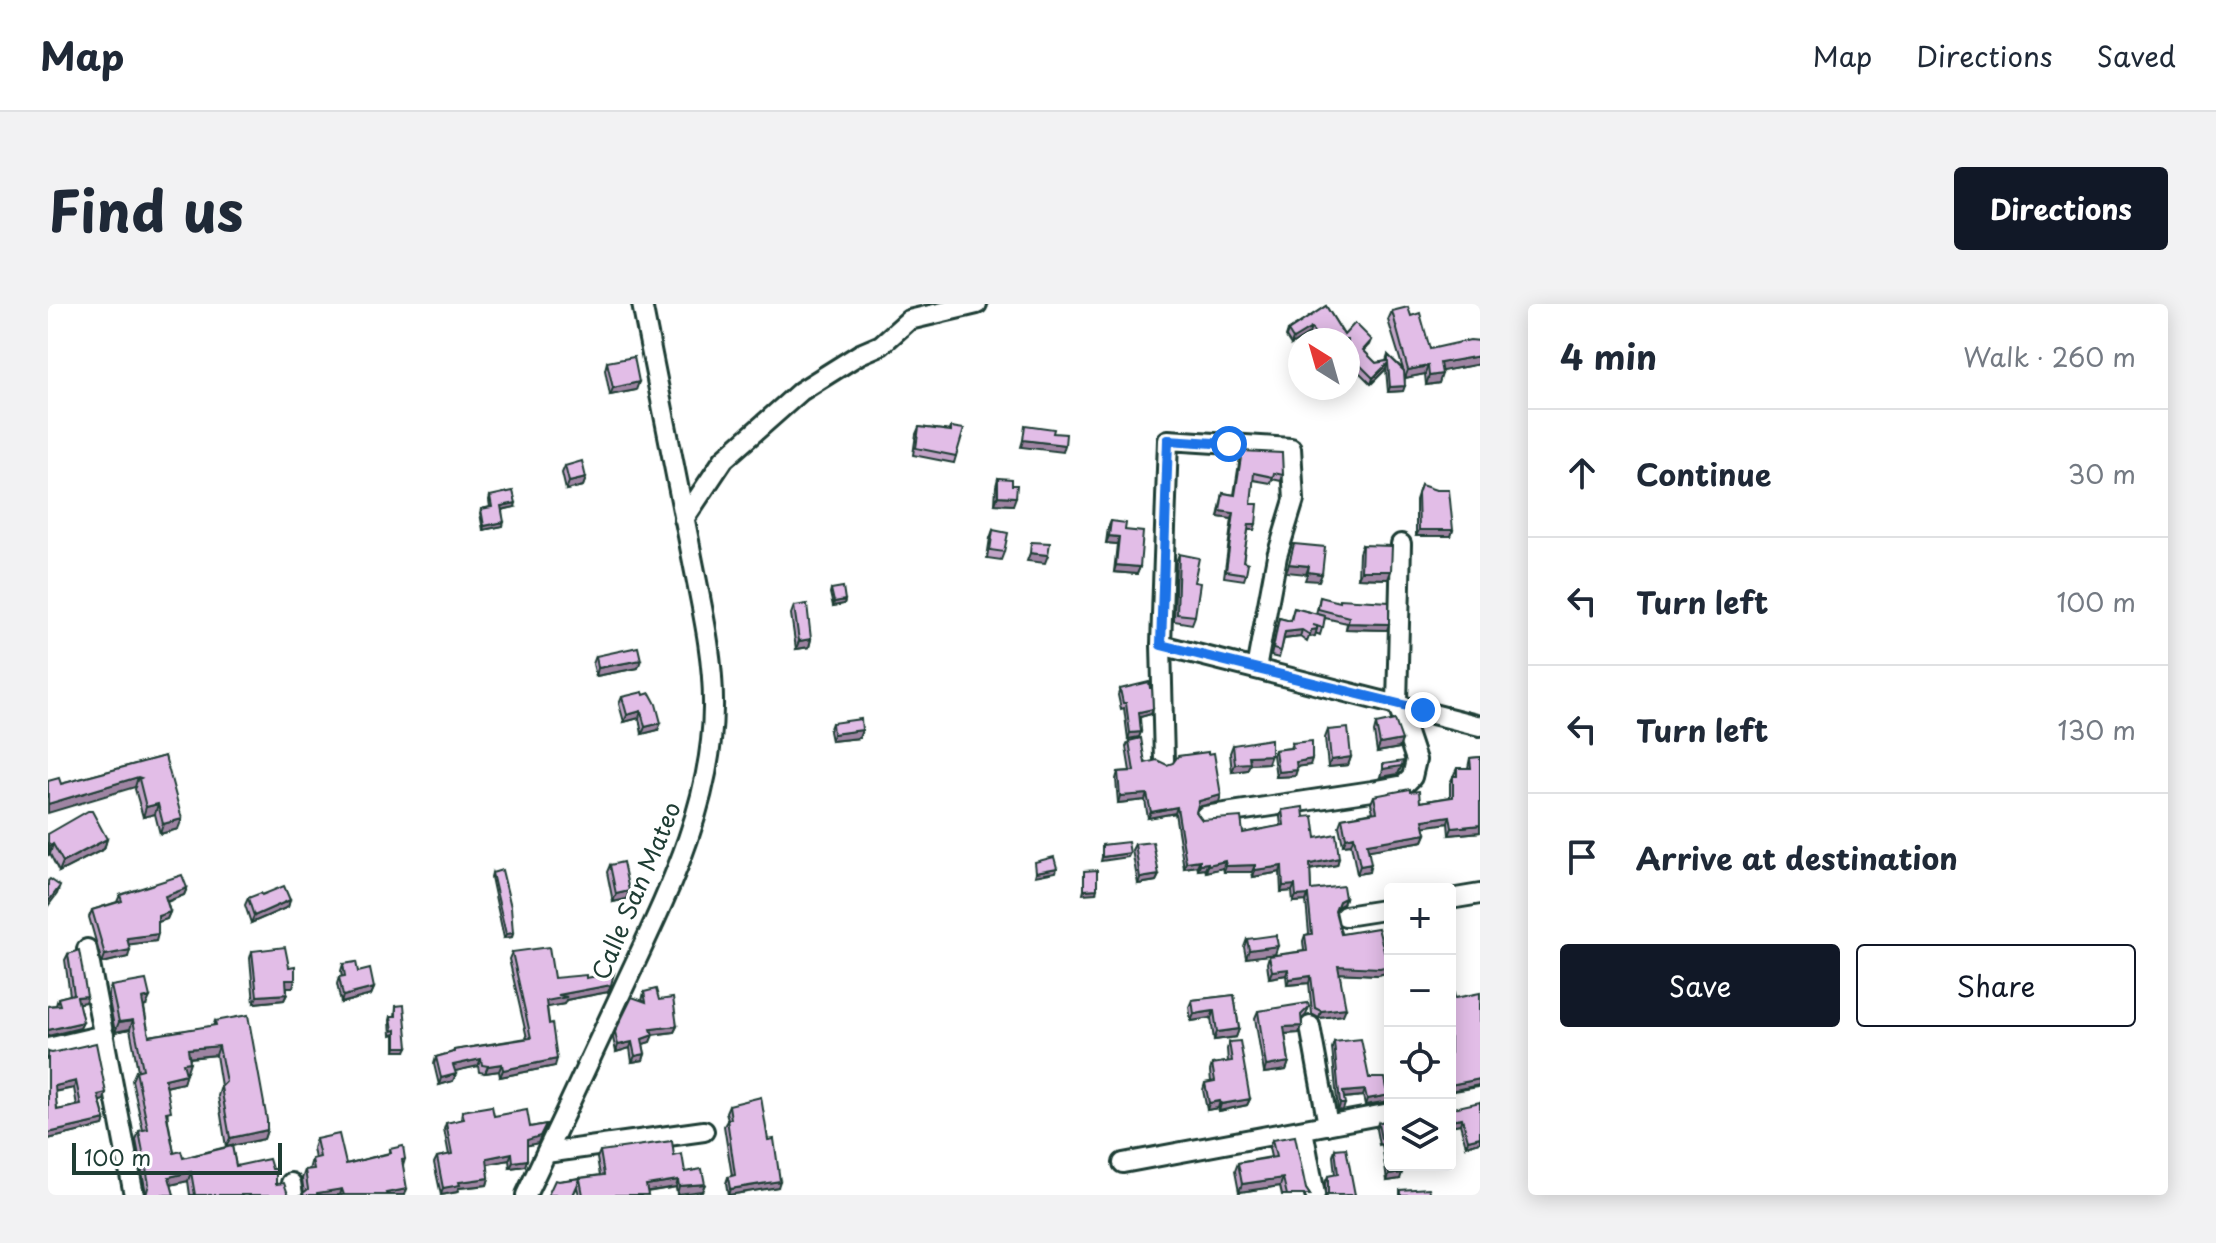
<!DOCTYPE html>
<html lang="en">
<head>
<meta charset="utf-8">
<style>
  body { margin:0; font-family:"Playpen Sans",sans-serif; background:#f2f2f3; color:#1f2937 }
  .controls { position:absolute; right:24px; bottom:24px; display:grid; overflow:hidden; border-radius:8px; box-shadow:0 4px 20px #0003 }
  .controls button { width:72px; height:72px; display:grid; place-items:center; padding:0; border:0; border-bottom:2px solid #e0e1e3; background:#fff; color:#1f2937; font:40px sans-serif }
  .compass { position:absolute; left:1240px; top:24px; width:72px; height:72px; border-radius:50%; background:#fff; box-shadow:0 4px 20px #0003; rotate:323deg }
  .scale { position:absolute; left:24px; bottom:20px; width:210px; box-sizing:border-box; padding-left:8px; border:4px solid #1f3d34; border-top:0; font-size:22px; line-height:28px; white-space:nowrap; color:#1f3d34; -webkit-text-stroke:6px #fff; paint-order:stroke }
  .stop { position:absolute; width:24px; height:24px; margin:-18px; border:6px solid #1a73e8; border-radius:50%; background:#fff }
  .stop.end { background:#1a73e8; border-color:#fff; box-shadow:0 2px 8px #0008 }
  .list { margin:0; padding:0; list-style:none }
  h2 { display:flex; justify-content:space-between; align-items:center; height:104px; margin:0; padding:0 32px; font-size:34px }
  h2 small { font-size:26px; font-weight:400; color:#747a83 }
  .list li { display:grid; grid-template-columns:52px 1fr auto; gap:24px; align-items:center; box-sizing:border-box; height:128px; padding:0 32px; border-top:2px solid #e0e1e3 }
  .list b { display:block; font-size:30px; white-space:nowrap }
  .list em { font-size:26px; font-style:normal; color:#747a83 }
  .actions { display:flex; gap:16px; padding:24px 32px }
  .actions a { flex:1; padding:18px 0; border:2px solid #111827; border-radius:8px; text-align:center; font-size:28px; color:#111827 }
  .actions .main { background:#111827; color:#fff }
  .icon { flex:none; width:44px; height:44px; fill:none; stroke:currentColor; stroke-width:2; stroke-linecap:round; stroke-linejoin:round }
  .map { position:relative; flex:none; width:1432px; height:891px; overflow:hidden; border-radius:8px }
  header { display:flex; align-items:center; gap:48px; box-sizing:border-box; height:112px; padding:0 40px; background:#fff; border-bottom:2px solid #e0e1e3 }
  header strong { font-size:38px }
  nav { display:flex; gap:44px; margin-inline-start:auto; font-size:28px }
  .intro { display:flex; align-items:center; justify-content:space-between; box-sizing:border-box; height:192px; padding:0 48px }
  h1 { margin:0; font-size:56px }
  .button { padding:20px 36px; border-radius:8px; background:#111827; color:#fff; font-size:28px; font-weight:700 }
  main { display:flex; gap:48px; padding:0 48px }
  aside { flex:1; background:#fff; border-radius:8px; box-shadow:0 4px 20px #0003 }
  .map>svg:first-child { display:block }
</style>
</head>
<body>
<header>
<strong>Map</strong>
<nav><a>Map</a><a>Directions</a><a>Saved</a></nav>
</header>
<div class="intro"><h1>Find us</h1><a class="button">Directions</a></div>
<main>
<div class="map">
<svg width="1432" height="891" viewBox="0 0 1432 891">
  <rect width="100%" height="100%" fill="#fff"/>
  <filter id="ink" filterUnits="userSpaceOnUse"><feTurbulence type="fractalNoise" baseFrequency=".0125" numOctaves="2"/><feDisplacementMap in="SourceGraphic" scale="16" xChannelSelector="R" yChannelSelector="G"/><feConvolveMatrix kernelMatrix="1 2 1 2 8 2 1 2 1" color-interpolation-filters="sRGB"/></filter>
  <g filter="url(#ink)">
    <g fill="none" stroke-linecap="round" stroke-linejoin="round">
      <g stroke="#1f3d34" stroke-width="24">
        <path id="minor" d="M636,215L676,155L753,87L812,50L833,41L861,16L929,0
          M1113,341L1116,456
          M1208,365L1229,252L1246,196L1243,144L1120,136L1113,341L1432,422
          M1157,512L1324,487L1356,481L1364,473L1368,456L1349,399L1353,240
          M1402,595L1432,590
          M1297,612L1342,605
          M39,645L86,891
          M1262,722L1280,821
          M0,744L56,731
          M1402,798L1432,793
          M1255,826L1267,891
          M498,849L656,827
          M1075,859L1342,809
          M243,879L245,891
          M478,891C510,824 542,756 573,689C615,598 664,506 665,404C666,348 651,292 641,237C625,158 609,79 594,0"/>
      </g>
      <use href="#minor" stroke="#fff" stroke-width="18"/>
    </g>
    <path fill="#c2a3c7" stroke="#1f3d34" stroke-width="2" fill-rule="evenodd" d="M1278,2L1296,31L1324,36L1322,41L1316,47L1328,59L1338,57L1340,51L1355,65L1340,16L1344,7L1363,12L1382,45L1432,60L1393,67L1391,79L1378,81L1377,70L1357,74L1355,87L1340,88L1338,65L1323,80L1310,67L1300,74V36H1265L1261,30L1243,41L1238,33L1240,27Z
      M559,58L588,86L562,91L557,66Z
      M871,123L902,127L903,123L908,152L906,159L865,151L868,130Z
      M1194,147L1235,171L1233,177L1224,175L1223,179L1205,176L1203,200L1206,226H1200L1195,257L1198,270L1196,276L1176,273L1184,215L1170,213L1175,189L1186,191L1192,153Z
      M517,162L538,174L535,182L518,186L514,169Z
      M950,174L964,181L965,201L947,200L948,182Z
      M1373,181L1405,226L1403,232H1368V196Z
      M442,192L467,203L454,206L455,222L435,226L432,209L433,205L442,203L441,196Z
      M1063,217L1077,226L1092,263L1089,270L1066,268L1069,240L1058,239L1060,224Z
      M945,226L956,248L953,256L939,254L942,234Z
      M1314,241L1340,275L1310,274L1311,249Z
      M1131,250L1146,278L1147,312L1144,320L1126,317L1128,258Z
      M783,285L797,296L796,300L785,302L782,289Z
      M1272,293L1341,320L1339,326L1298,325L1299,319L1277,314L1272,331L1267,329V332L1261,333L1259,338L1252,333L1236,335L1231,354L1223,352L1231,314L1242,317L1246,304L1268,310Z
      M746,302L763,335L761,343L748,345L743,310Z
      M548,352L590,364L548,372L545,360Z
      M1072,385L1103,410L1092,413L1093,428L1091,433L1080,435L1076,404L1073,405L1070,391Z
      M596,391L610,426L594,430L591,414L576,418L571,400L574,393Z
      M784,419L814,426L811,434L783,437L781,427Z
      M1328,420L1354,436L1351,444L1329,448L1326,428Z
      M1280,426L1303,453L1300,461L1280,463L1277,434Z
      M1081,437L1097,459L1171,498L1149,503L1148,508L1154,516L1195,529L1233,522L1232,513L1234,506L1256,513L1268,534L1291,554L1289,561L1262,566L1263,586L1297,594L1295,600L1289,603L1288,607L1293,630L1338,669L1330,671L1292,669L1295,711L1271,714L1264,710L1261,679L1239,681L1238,671L1221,674L1219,659L1221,652L1256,647L1255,637L1257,631L1261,630L1258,597L1245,598L1244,587L1233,588L1232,568L1205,573L1204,568H1176L1175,564L1158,568L1157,565L1150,566L1149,562L1136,564L1127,509L1100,514L1097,496L1070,499L1068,475L1070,468L1082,467L1078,443Z
      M1244,439L1262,461L1248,463L1247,472L1228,473L1225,451L1227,446L1242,444Z
      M1185,441L1220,459L1201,460L1199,466L1184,468L1182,449Z
      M117,452L130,525L112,530L107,510L95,513L87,485L88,483H87L13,480Z
      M1432,453V528L1401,531L1400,519L1376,522L1378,530L1375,537L1321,546V568L1309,570L1303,540L1295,541L1291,522L1294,514L1325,508L1323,499L1326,492L1362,488L1372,498L1402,493V479L1409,464H1420L1422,454Z
      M0,530L59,535L56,545L11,568L2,550L0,551Z
      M1087,540L1111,571L1108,577L1090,580L1084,546Z
      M562,561L578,595L565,598L559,568Z
      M444,569L465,629L464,633L456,634L443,573Z
      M139,584L136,591L119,598L122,608L119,615L110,618L108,637L81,640L80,653L54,659L41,613L44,606L69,598L72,591Z
      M214,591L242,596L240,603L203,619L197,601L200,594Z
      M1199,635L1227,650L1198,654L1196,643Z
      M204,647L241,663L245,683H239V690L236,696L206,699L202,654Z
      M464,648L506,674H538L560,688L518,696L516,700L499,703L507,762L452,773L451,767L437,769L431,768L430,762L407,767L405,777L391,781L386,760L388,753L405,748L406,746L479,734L461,655Z
      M20,650L37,698L30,699L35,718L32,724L0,732V702L8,701L10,694L22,691L17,656Z
      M295,660L310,668L326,684L323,691L293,699L289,680L291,673H294L293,667Z
      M63,682L98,702L96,703L101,732L165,722L167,717L219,826L216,835L184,842L188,862L228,880L242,891H142L140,877L123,881L126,891H97L98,889L88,836L91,827L95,826L84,776L88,767L90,766L82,725L67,728L60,691ZM168,751L173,782L170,792L178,843L135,854L126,849L120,816L118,783L135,779L142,754Z
      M596,688L611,696L629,722L626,728L604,731L602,738L595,740L597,750L595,756L584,758L582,744L568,748L565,734L567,728L594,697Z
      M1186,691L1191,725L1188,733L1166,736L1163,714L1143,717L1141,703L1144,696Z
      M348,702L358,747H347V730L343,731L342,716L343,712H347Z
      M1261,703L1258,711L1254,715V722L1251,729L1237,730L1241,758L1238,766L1216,769L1207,714L1210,707Z
      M1181,738L1202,795L1199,801L1171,807L1170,804L1159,806L1155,786L1157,779L1163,778L1162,767L1164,760L1180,758L1179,745Z
      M1286,738L1321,774L1339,785L1342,784V798L1317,801L1315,792L1296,794L1295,806L1290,807L1284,744Z
      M0,748L56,796L52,797L57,816L55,822L0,835ZM26,784L29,802L9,806L7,788Z
      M681,801L720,836L730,883L680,891L678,879L680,873L684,872L676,822L680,815L678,808Z
      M1402,802L1406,804L1432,838L1418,842L1412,820L1402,822Z
      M414,807L446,812L482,823L498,820L490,839L479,841L477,862L462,864L461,856L439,860L441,874L439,881L411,884L409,888L393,891L386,859L389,853L401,851L396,825L398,819L413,816Z
      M1330,819L1352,875L1339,877L1334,840L1331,841L1328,825Z
      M268,835L298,860L341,849L342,845L357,855L355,862L357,891H253L256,889L254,875L257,866H261L264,855H267L265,844Z
      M1224,836L1258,885L1262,891H1234L1232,882L1191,888L1187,867L1190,859L1223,853L1221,844Z
      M1287,845L1307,891H1277V879L1280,872L1287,871L1285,852Z
      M552,847L626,852L637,868L657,880L654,887L629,890L628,883L599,888L600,891H531L529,883L525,891H500L511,877L552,871L549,854Z"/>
    <path fill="#9e84a2" stroke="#1f3d34" stroke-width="2" d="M1263,24L1261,30L1243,41L1245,35Z
      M1432,52V60L1389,68L1392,59Z
      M1340,59L1338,65L1323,80L1325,74Z
      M1312,61L1310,67L1300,74L1302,68Z
      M1380,62L1377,70L1357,74L1360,66Z
      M1394,70L1391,79L1378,81L1381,72Z
      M591,78L588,86L562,91L565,84Z
      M1357,82L1355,87L1340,88L1342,83Z
      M975,136L1017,141L1015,148L973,143Z
      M538,174L535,182L518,186L521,178Z
      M950,192L968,193L965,201L947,200Z
      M468,199L467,203L452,206L453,202Z
      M1172,207L1186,209L1184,215L1170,213Z
      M456,218L455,222L435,226L436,222Z
      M1201,220H1208L1206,226H1199Z
      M1371,226H1405L1403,232H1368Z
      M1061,232L1071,233L1069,240L1058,239Z
      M982,249L1000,251L997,259L979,257Z
      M1241,260L1261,262L1258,270L1238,268Z
      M1068,261L1092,263L1089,270L1066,268Z
      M1313,267H1343L1340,275L1310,274Z
      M1260,268L1274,270L1271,277L1257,276Z
      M797,296L796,300L785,302L786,298Z
      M1300,319L1341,320L1339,326L1298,325Z
      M1269,325L1267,332L1261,333L1263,326Z
      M1254,326L1252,333L1234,335L1237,328Z
      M763,335L761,343L748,345L751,337Z
      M593,356L590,364L548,372L550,364Z
      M1105,405L1103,410L1089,414L1091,408Z
      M593,407L591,414L576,418L579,411Z
      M613,419L610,426L594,430L597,423Z
      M814,426L811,434L783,437L785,430Z
      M1093,428L1091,433L1080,435L1082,429Z
      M1354,436L1351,444L1329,448L1332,440Z
      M1223,451L1220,459L1202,460L1199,466L1184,468L1187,460L1201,452Z
      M1303,453L1300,461L1280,463L1283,456Z
      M1264,455L1262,461L1246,463L1248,458Z
      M1356,457L1350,470L1333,473L1335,465Z
      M1249,466L1247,472L1228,473L1230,468Z
      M90,473L87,483L0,509V500Z
      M1099,490L1097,496L1070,499L1072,492Z
      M1173,491L1171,498L1149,503L1151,497Z
      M110,500L107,510L95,513L98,503Z
      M1129,503L1127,509L1100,514L1103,508Z
      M1402,512L1400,519L1373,523L1375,516Z
      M134,515L130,525L112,530L115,520Z
      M1432,521V528L1401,531L1404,524Z
      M1378,530L1375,537L1317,547L1319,540Z
      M1306,532L1303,540L1295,541L1298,534Z
      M59,535L56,545L11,568L15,558Z
      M5,540L2,550L0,551L2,542Z
      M1082,549L1080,553L1053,557L1054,553Z
      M1291,554L1289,561L1259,566L1262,560Z
      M1152,556L1149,562L1136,564L1138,558Z
      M1177,557L1175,564L1158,568L1160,561Z
      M1160,559L1157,565L1150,566L1152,560Z
      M1323,560L1321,568L1309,570L1312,562Z
      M1207,561L1204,568H1176L1178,562Z
      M1234,562L1232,568L1205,573L1207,566Z
      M1009,564L1008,568L987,572L988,568Z
      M1111,571L1108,577L1090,580L1092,574Z
      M1247,581L1244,587L1233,588L1235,582Z
      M12,582L9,590L0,602V598Z
      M139,584L136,591L115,599L117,592Z
      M1049,585L1048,589L1035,590L1036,586Z
      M581,587L578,595L565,598L568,590Z
      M1260,591L1258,597L1245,598L1248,592Z
      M1297,594L1295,600L1289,603L1291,597Z
      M242,596L240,603L203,619L206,612Z
      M122,608L119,615L107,619L110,612Z
      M465,629L464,633L456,634L458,630Z
      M110,630L108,637L77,641L79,634Z
      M1230,642L1227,650L1198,654L1201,646Z
      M82,646L80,653L54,659L57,651Z
      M1290,662H1340L1338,669L1330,671L1288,669Z
      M1240,665L1238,671L1221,674L1224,667Z
      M1263,672L1261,679L1239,681L1241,675Z
      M238,676H247L245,683H236Z
      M563,681L560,688L518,696L516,700L495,704L498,697L510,691Z
      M326,684L323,691L293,699L295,692Z
      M239,690L236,696L206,699L209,692Z
      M39,692L37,698L26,700L29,693Z
      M102,693L98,702L91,704L94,695Z
      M1298,704L1295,711L1271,714L1273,707Z
      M1166,707L1163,714L1143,717L1146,710Z
      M85,716L82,725L67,728L71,718Z
      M35,718L32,724L0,732V726Z
      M629,722L626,728L600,731L603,725Z
      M1254,722L1251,729L1233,730L1236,723Z
      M1191,725L1188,733L1166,736L1169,728Z
      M605,731L602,738L592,741L594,735Z
      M584,738L582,744L568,748L570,741Z
      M171,742L168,751L137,754L140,745Z
      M348,743H360L358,747H347Z
      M597,750L595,756L584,758L587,752Z
      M433,755L430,762L403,768L405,761Z
      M509,755L507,762L452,773L455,766Z
      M142,758L139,767L132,768L135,759Z
      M1241,758L1238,766L1216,769L1218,762Z
      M454,760L451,767L437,769L440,762Z
      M138,770L135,779L113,784L117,775Z
      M408,770L405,777L391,781L393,774Z
      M1432,775L1431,781L1402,787V781Z
      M28,777L26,784L4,788L7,782Z
      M1317,786L1315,792L1293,794L1295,788Z
      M58,789L56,796L48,798L50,791Z
      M1342,791L1341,797L1317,801L1319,795Z
      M1202,795L1199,801L1171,807L1173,800Z
      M1172,797L1170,804L1159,806L1161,799Z
      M1292,800H1297L1295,806L1290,807Z
      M1414,814L1412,820L1402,822V816Z
      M57,816L55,822L0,835V829Z
      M498,820L490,839L477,842L479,836Z
      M219,826L216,835L178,843L182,834Z
      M1432,833V838L1418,842L1420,836Z
      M464,849L461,856L436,861L439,854Z
      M479,856L477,862L462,864L465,858Z
      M143,868L140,877L118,882L121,873Z
      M1354,869L1352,875L1339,877L1341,871Z
      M441,874L439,881L411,884L409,888L393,891L395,884L411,878Z
      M1235,874L1232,882L1191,888L1194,880Z
      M630,876L628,883L595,888L598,881Z
      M732,877L730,883L680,891L682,885Z
      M657,880L654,887L629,890L631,882Z
      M294,885L292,891H268L269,889Z
      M359,885L357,891H337L338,889Z"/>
    <path fill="#e2bde7" stroke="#1f3d34" stroke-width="2" fill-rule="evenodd" d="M1278,2L1296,31L1307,19L1324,36L1315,46L1328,59L1340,57V51L1356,67L1357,82L1342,83L1340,59L1325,74L1312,61L1302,68L1300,66V36H1271L1263,24L1245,35L1240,27Z
      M1360,3L1363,12L1372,9L1382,45L1422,36L1432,37V52L1392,59L1394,70L1381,72L1380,62L1360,66L1344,7Z
      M586,53L591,78L565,84L559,58Z
      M977,121L1006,125L1005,129L1018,130L1017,141L975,136Z
      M871,123L903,127V123L916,125L908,152L868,144Z
      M1194,147L1234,149L1235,171L1226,169L1225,173L1206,169L1203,200H1210L1208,220H1201L1195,257L1200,259L1198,270L1178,267L1186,209L1172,207L1175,189L1187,191Z
      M534,157L538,174L521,178L517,162Z
      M950,174L964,175V181H969L968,193L950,192Z
      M1373,181L1388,186H1401L1405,226H1371L1370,190Z
      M465,187L468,199L453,202L456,218L436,222L433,205L444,203L442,192Z
      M1063,217L1078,219L1077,226L1095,228L1092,263L1068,261L1071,233L1061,232Z
      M945,226L960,229L956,248L942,246Z
      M983,238L1002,239L1000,251L982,249Z
      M1246,240L1277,243L1274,270L1260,268L1261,262L1241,260Z
      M1314,241L1344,242L1343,267H1313Z
      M1131,250L1151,254L1146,278L1152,279L1147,312L1129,310Z
      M795,283L797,296L786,298L783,285Z
      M1272,293L1292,298V295L1341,298V320L1300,319L1301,313L1270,305Z
      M759,300L763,335L751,337L746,302Z
      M1246,304L1277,312L1275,324L1265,321L1269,322V325L1263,326L1262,331L1254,326L1237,328L1233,347L1225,345L1231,314L1243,317Z
      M590,343L593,356L550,364L548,352Z
      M1101,378L1102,384H1104L1105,405L1091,408L1093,428L1082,429L1078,399H1075L1072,385Z
      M595,388L596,391L602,389L608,400L613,419L597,423L593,407L579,411L574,393Z
      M813,415L814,426L785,430L784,419Z
      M1347,416L1354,436L1332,440L1328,420Z
      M1300,424L1303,453L1283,456L1280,426Z
      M1093,434L1097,459L1109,456L1119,461L1125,459L1130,452L1160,448V450L1166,449L1173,491L1151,497L1148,508L1154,516L1193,513L1195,529L1236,521L1234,506L1255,503L1256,513L1265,512L1268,534L1288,530L1291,554L1262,560L1263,586L1295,582L1297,594L1291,597L1287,607L1293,630L1330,624L1340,662L1332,664L1290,662L1298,704L1273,707L1267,704L1263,672L1241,675L1240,665L1224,667L1221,652L1259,647L1257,631L1264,630L1260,591L1248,592L1247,581L1235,582L1234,562L1207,566V561L1178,562L1177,557L1160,561V559L1152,560V556L1138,558L1129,503L1103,508L1099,490L1072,492L1070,468L1086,467L1081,437Z
      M1223,435V451L1201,452L1202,459L1187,460L1185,441Z
      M1264,437V455L1248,458L1249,466L1230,468L1227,446L1245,444L1244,439Z
      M117,452L134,515L115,520L110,500L98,503L91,475L93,474L90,473L0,500V477L11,474L13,480Z
      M1432,453V521L1404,524L1402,512L1375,516L1378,530L1319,540L1323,560L1312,562L1306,532L1298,534L1294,514L1329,508L1326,492L1362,485V488L1371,487L1372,498L1405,493V472H1409V464H1423L1422,454Z
      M1356,457L1353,462L1335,465V460Z
      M40,507H44L59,535L15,558L5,540L2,542L0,538V530Z
      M1080,538L1082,549L1054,553V541Z
      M1105,538L1111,571L1092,574L1087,540Z
      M1006,553L1009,564L988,568L987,558Z
      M575,558L581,587L568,590L562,561Z
      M454,566L463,603L465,629L458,630L444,569Z
      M1049,566V585L1036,586V567Z
      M134,571L139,584L117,592L122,608L110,612V630L79,634L82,646L57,651L44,606L74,597L72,591Z
      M2,575L12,582L0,598V577Z
      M236,582L242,596L206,612L200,594L213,589L214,591Z
      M1228,631L1230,642L1201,646L1199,635Z
      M237,643L241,663L247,662V676H238L239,690L209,692L204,647Z
      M501,643L506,674L538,671V674L566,669L563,681L510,691L519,693L498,697L501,720L504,719L509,755L455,766L454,760L440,762L434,761L433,755L405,761L408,770L393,774L388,753L406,748V746L483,734L464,648Z
      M31,646L39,692L29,693L35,718L0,726V702L12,701L10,694L26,690L20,650Z
      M308,658L310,668L322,665L326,684L295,692L291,673L297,672L295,660Z
      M1402,674H1403L1407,694L1432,689V775L1402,781Z
      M98,676L102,693L94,695L101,732L168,721L167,717L200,711L219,816V826L182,834L173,783L178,778L171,742L140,745L142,758L135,759L138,770L117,775L123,807L118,808L126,849L133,847L135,854L184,842L188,862L221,855L224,865H228V880L236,879L240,890L242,891H147L143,868L121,873L126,891H98L101,880L91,827L100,825L88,767L95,765L85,716L71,718L63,682Z
      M608,685L611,696L625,694L629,722L603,725L605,731L594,735L597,750L587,752L584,738L570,741L567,728L584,693L598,698L596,688Z
      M1186,691L1191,725L1169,728L1166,707L1146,710L1144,696Z
      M1260,699L1261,703L1253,711L1254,722L1236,723L1241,758L1218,762L1210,707Z
      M356,701L360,743H348V726L345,727L343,712H348V702Z
      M1313,735L1321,774H1337L1339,785L1342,784V791L1319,795L1317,786L1295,788L1297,800H1292L1286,738Z
      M1192,737L1202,795L1173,800L1172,797L1161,799L1157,779L1167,777L1164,760L1184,757L1181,738Z
      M48,739L58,789L50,791L57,816L0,829V748L4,749ZM28,777L33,801L9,806L7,782Z
      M713,793L720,836L726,835L732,877L682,885L680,873L687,871L679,815H683L681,801Z
      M1432,798V833L1420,836L1414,814L1402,816V802L1406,804Z
      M444,802L446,812L479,806L482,823L498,820L492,832L479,836V856L465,858L464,849L439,854L441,874L411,878L412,881L395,884L389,853L404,850L398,819L416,815L414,807Z
      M1342,815V861H1353L1354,869L1341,871L1336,834L1333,835L1330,819Z
      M291,830L298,860L343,849L342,845L355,842L357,855L354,856L359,885L338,889L339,891H296L294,885L269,889V891H253L260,885L257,866L266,865L264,855L272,853L268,835Z
      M1247,832L1258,885L1262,891H1239L1235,874L1194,880L1190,859L1228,853L1224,836Z
      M624,837L626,852L634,850L637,868L654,865L657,880L631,882L630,876L598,881L600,891H535L532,875L525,891H500L507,876L511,877L556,871L552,847Z
      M1298,844L1307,891H1280V872L1290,870L1287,845Z
      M1381,884L1383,891H1352V886Z"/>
  </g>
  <g fill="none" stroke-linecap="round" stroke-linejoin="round" filter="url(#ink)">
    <path stroke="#1a73e8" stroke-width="10" d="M1181,140L1120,136L1113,341L1375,406"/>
  </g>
  <g text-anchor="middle" stroke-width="7" stroke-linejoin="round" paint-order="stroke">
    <g font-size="24" fill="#1f3d34" stroke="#fff">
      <text transform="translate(589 587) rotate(-67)" y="8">Calle San Mateo</text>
    </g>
  </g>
</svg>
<div class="controls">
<button>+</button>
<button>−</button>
<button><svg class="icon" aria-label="locate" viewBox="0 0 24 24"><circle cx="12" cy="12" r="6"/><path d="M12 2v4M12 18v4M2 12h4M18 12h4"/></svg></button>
<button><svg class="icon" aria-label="layers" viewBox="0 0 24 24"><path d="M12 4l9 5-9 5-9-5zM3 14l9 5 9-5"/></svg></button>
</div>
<svg class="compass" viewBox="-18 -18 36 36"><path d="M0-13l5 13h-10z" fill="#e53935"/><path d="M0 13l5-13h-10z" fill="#747a83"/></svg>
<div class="scale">100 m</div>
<div class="stop" style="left:1181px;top:140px"></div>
<div class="stop end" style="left:1375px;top:406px"></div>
</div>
<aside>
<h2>4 min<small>Walk · 260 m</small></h2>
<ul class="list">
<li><svg class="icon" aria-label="ahead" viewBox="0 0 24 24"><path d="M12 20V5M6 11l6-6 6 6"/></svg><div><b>Continue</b></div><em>30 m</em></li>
<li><svg class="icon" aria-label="left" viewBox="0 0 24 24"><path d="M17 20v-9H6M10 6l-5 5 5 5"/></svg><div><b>Turn left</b></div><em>100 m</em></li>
<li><svg class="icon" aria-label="left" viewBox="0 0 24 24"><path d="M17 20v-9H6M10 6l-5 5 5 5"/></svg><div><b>Turn left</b></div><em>130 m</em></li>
<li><svg class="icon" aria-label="arrive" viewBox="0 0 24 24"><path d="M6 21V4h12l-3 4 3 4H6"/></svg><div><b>Arrive at destination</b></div></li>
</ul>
<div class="actions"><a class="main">Save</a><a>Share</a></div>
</aside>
</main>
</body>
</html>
